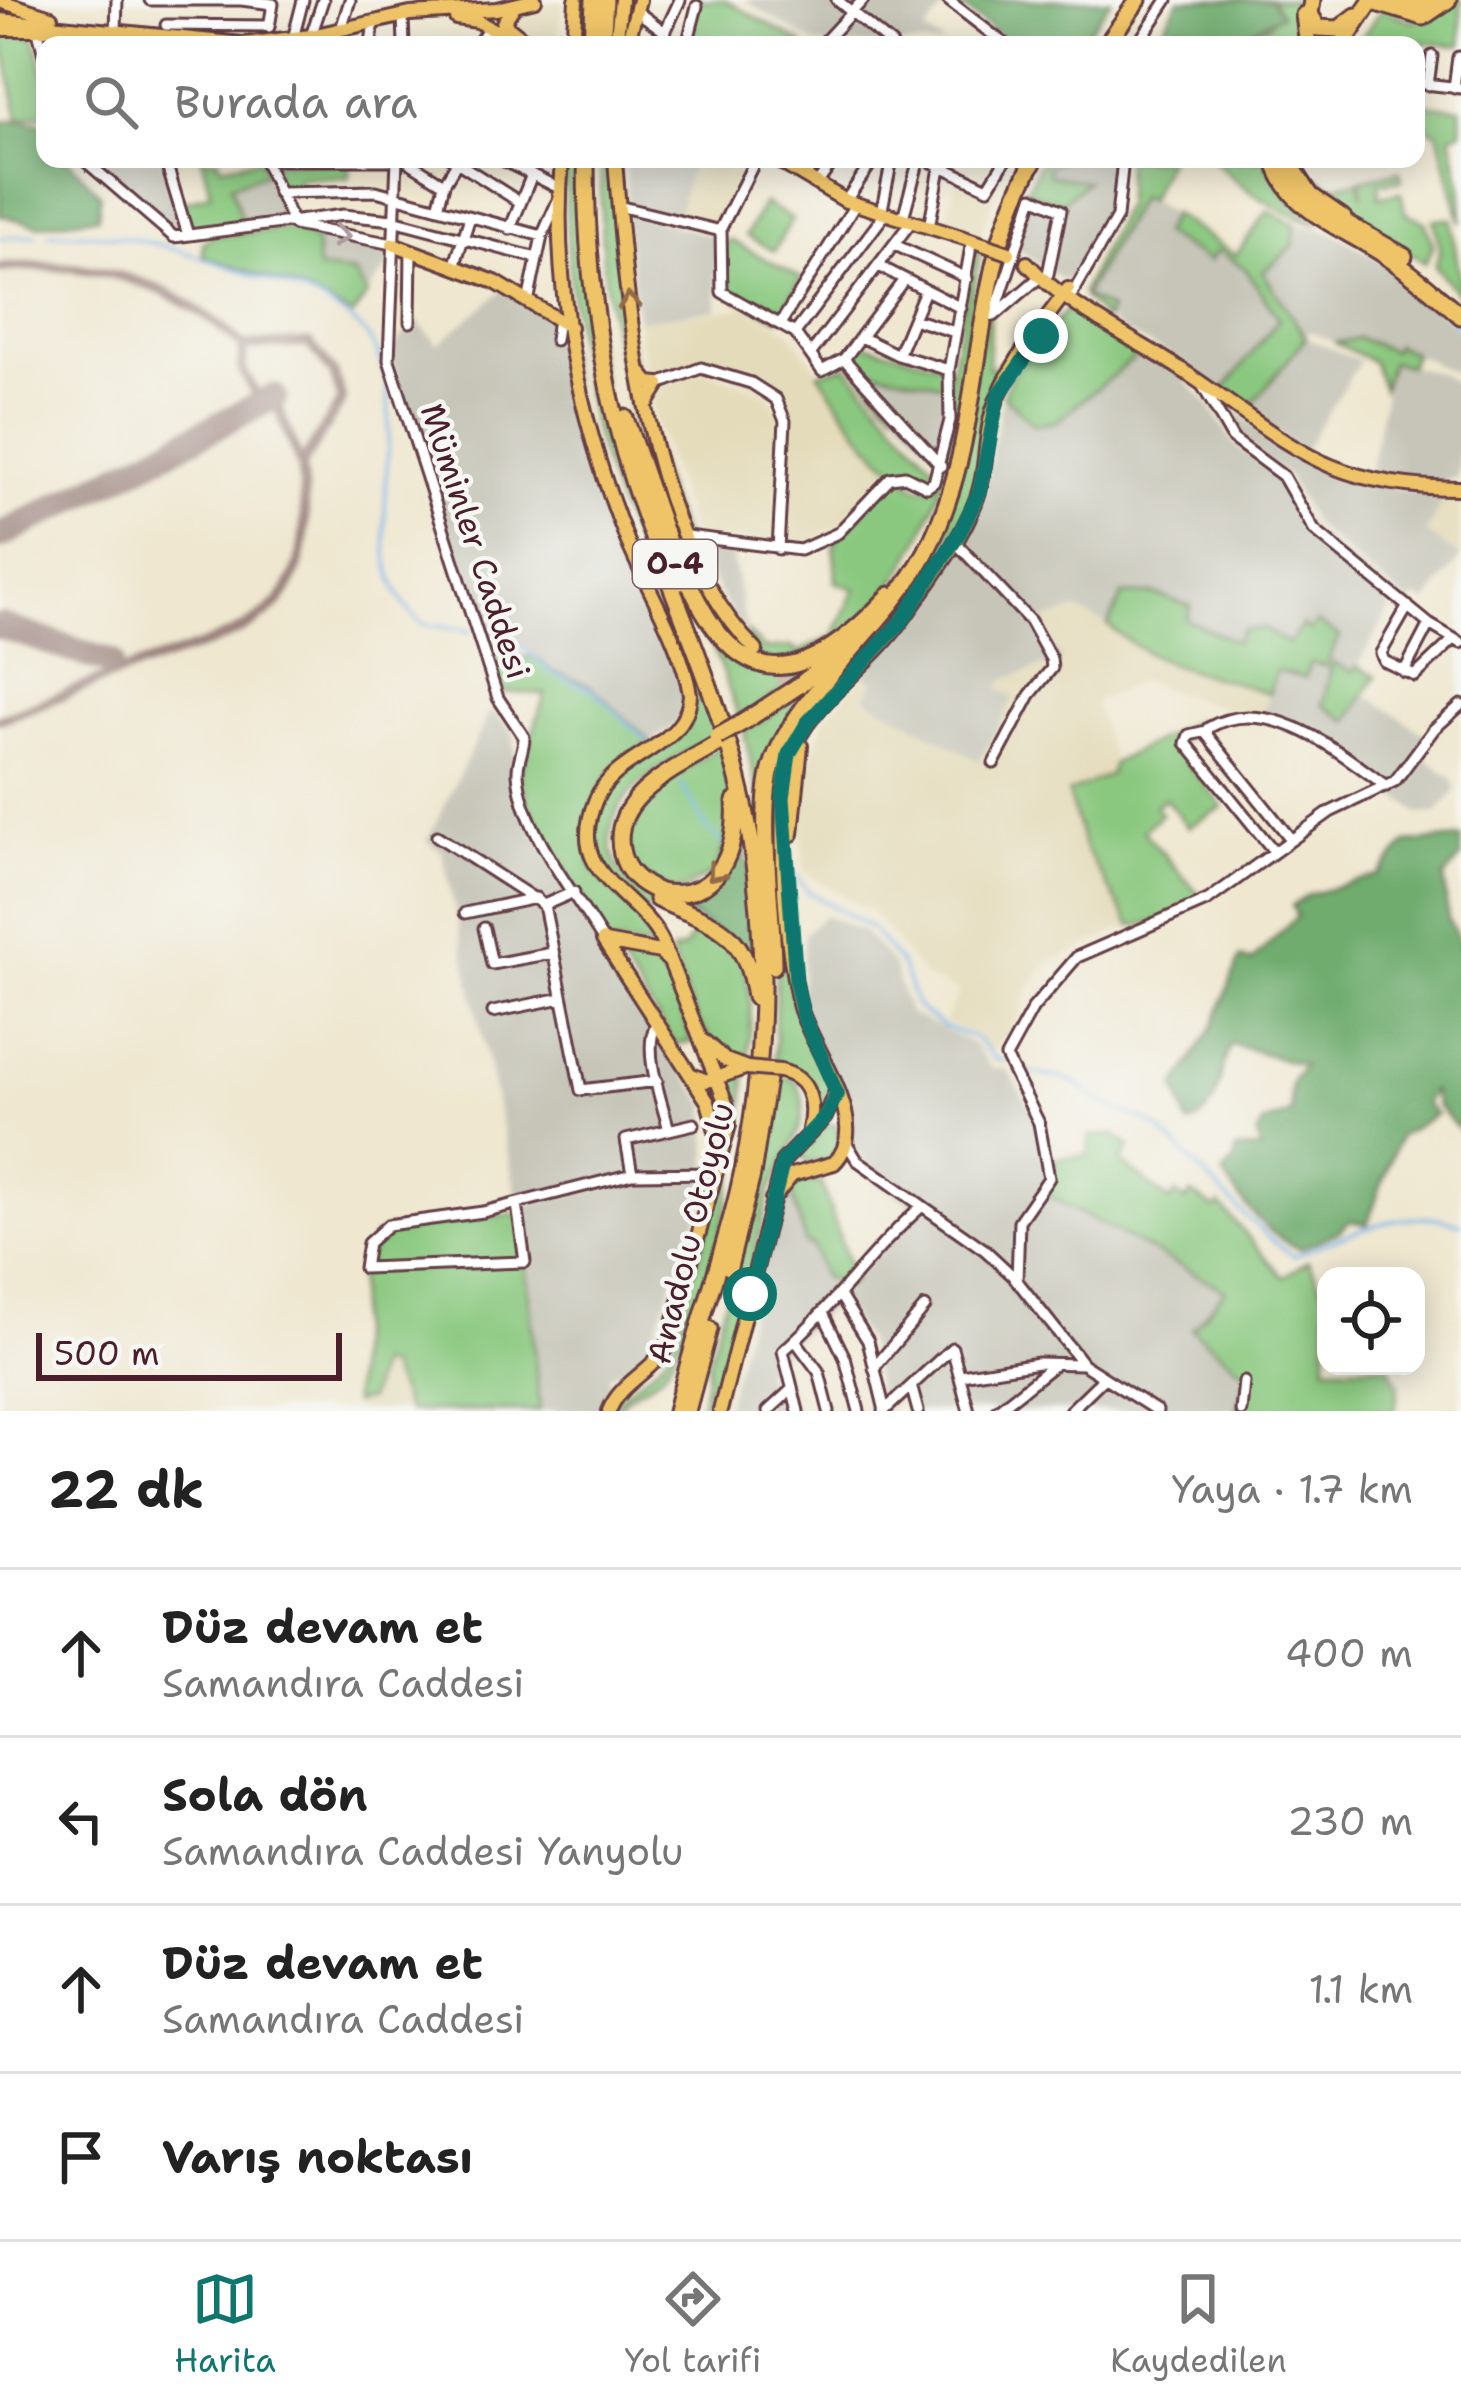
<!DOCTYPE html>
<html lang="tr">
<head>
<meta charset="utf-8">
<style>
  body { margin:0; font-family:"Shantell Sans",sans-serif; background:#f2f2f2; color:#222 }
  .controls { position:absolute; right:36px; bottom:36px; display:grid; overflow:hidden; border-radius:24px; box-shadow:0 6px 30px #0003 }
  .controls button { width:108px; height:108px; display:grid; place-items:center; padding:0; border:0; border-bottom:3px solid #e0e0e0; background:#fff; color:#222; font:60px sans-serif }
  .scale { position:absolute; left:36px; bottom:30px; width:306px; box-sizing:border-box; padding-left:12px; border:6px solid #4a1f2b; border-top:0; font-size:33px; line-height:42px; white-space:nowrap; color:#4a1f2b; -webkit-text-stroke:9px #f6f6f2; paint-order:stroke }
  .stop { position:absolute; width:36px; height:36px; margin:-27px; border:9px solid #0f766e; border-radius:50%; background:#fff }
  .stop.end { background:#0f766e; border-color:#fff; box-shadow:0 3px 12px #0008 }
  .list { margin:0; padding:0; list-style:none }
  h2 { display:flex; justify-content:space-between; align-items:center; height:156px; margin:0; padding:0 48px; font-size:51px }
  h2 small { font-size:39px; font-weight:400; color:#767676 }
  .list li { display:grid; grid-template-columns:78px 1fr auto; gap:36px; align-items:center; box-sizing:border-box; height:168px; padding:0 48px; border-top:3px solid #e0e0e0 }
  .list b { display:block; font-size:45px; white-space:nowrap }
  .list p { margin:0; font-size:39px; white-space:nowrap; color:#767676 }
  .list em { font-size:39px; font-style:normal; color:#767676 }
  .icon { flex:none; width:66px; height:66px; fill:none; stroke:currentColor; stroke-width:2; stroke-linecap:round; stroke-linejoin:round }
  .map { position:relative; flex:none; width:1461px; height:1411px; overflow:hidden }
  .search { position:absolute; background:#fff; box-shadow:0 6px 30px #0003; left:36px; right:36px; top:36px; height:132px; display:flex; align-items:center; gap:30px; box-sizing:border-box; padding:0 42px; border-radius:24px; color:#767676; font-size:45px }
  .sheet { height:828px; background:#fff }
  nav { display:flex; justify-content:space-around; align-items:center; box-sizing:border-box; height:168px; border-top:3px solid #e0e0e0; background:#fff; font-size:33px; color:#767676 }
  nav a { display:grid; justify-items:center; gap:6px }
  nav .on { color:#0f766e }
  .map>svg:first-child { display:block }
</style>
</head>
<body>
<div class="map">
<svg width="1461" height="1411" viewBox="0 0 1461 1411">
  <rect width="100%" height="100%" fill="#f6f6f2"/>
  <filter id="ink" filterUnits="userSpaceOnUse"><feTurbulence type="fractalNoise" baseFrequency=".00833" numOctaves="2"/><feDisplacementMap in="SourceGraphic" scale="24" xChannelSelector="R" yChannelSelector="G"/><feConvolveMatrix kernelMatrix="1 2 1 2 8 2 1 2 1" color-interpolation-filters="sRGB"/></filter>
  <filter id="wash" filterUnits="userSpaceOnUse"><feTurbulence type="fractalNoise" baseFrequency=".004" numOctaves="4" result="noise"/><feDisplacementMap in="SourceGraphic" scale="48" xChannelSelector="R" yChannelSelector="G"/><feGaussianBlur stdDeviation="2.7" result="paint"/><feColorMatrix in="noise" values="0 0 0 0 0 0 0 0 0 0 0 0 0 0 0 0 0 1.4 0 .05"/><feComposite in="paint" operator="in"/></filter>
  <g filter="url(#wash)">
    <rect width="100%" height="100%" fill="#efe7d0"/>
    <path fill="#e4dbba" d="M563,0L556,45H534L509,32L514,11Z
      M692,159H752L713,228L677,218Z
      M957,178L995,194L978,239L945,225Z
      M744,308L788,331L891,468L843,523L809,543L783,541L788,424L779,395L712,365L658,380L646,373L638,320Z
      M704,370L768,395L780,415L776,541L700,538L691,533L650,400L656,389Z
      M1446,494H1461V557L1426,533Z
      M1076,610L1135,640L1155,662L1217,674L1269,694L1262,716L1255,718L1140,681L1094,702L1114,766L1110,774L1068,794L1085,847L1131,925L1051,961L1026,990L1022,1014L991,1053L977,1036L945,1022L959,992L925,977L873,913L805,872L801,817L809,768L826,717L864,675L874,682L866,698L1014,697L998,688L1004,680L1056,665L1034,624Z
      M378,1365L387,1367L408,1411H353V1404L369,1399Z"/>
    <path fill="#c6c5b8" d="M744,0H935L944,8L925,32L946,45H818Z
      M91,159H161L182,231L173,232Z
      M625,159H692L677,218L628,208Z
      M1061,159H1113L1116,177L1111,206L1092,243L1069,280H1063L1017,248L1031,192L1086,182L1048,175V167Z
      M266,173L285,222L243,226L231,185Z
      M1139,196L1172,214L1163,233L1218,249L1245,268L1280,319L1222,392L1184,362L1117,328L1083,297Z
      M624,212L716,237L717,309L638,320Z
      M1295,224L1333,233L1388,265L1420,288L1461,335V376L1396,345L1393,352L1358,338L1336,343L1309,331L1306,338L1360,361L1303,452L1246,412L1305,338L1263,272L1292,247Z
      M316,241L389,249V264L367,294L354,273L317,269Z
      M503,290L566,328L577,402L600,487L687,699L676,723L651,742L590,685L553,672L514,637L483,633L389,352L416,320L438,344Z
      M1143,351L1179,374L1207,403L1235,445L1271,472L1312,531L1396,598L1354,672L1327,661L1317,622L1310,631L1303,626L1290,644L1264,629L1237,642L1186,619L1191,607L1123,595L1108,625L1076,610L1035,624L1063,660L1004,680L998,688L1014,697L979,761L865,697L874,682L864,675L966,532L984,496L1003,395Z
      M1391,362L1440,373L1461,388L1458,477L1433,484L1369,475Z
      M864,368L946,385L937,457L895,411Z
      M1221,401L1292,455L1400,490L1446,494L1426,533L1461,557L1426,602L1416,597L1410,604L1315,526L1287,476L1234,436L1215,405Z
      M702,551L731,552L747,632L732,615L700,556Z
      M1309,663L1332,667L1348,720L1362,699L1370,697L1429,737L1419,753L1453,779L1456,791L1436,813L1420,814L1332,744L1276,716H1262L1276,670Z
      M491,710L514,734V795L615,979L707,1105L708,1176L639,1174L518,1202L442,851L427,841Z
      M825,915L862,931L892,963L909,1013L974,1044L991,1068L1007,1070L1034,1113L1051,1168L1044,1194L1226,1290L1248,1374L1237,1411H914L908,1391L882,1411L867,1342L839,1299L763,1370L771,1394L789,1389L795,1411H725L783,1188L788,1189L823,1277L847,1286L916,1208L860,1170L866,1161L854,1149L801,1004L804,934Z
      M711,1179L643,1361L608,1375L612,1390L601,1411H540L520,1206L640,1180Z"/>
    <path fill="#8ac87f" stroke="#6a7455" stroke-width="3" d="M695,0H725L805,45L685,40Z
      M1270,0H1300L1304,45H1227L1269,25L1277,10Z
      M1452,0H1461V46L1385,40L1357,45L1381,9L1413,21Z
      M1,33L34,37L45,75V114L19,119Z
      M1416,104L1461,108V132L1451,135L1461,187V223L1438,133L1416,123Z
      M202,159H219L221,166L260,159L266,173L231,185L243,226L189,232L181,203L211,194Z
      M565,159H580C580,258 597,390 626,484C653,568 690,648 717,733C675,760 595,794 613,856C619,874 631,889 647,898C679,914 721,919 739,954C755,987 750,1028 748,1063C700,1051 686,993 671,952L684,948L695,933C677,915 650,914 629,900C593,874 580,811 614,778C644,748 688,743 696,697C680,626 636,562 613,493C576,387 566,271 565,159Z
      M601,159H610C619,291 632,417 685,539C703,581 719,618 750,651L747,632L764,649L791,647L798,652L834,636L855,589L836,582L834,544L839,537L891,479L904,477C915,488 922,490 936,484L945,459L951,370L976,245L982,247C961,338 966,435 927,523C905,573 864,638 809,653C799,656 783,663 774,661C671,646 614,356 604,268C600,232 601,195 601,159Z
      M1042,159H1061L1048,167L1049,175L1087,181L1063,202L1031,192L1013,247L1000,246Z
      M1126,159H1168L1148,201L1139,197L1084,296L1110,310L1105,320L1083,297L1082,292L1125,204Z
      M1213,159H1266C1276,188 1292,209 1319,224C1276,211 1245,192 1213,159Z
      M270,162H349V178H298L297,189H279Z
      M1400,171L1402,180L1379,183V197L1401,192L1405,212L1425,222L1433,246L1425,263L1314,188L1320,178L1332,186L1359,181L1362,196L1361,180Z
      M764,203L792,219L774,251L746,236Z
      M1268,211L1295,224L1293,247L1263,272L1306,338L1246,412L1222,392L1279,319L1245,268L1218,250L1209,261L1162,234L1172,214L1236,255Z
      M1452,219C1452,244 1461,268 1461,297L1435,266L1440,251L1434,220Z
      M291,228L316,241L318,269L354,273L367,294L353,316L296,288L203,256V242L213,236Z
      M730,240L801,278L779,319L723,292L725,243Z
      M999,252L1008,256L990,311L988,369L1000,363L1006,368L985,418L977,483L968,506L901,613L783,757L795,997L833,1084L820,1111L805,1078L775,1066L777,902L768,820L777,757L939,535Z
      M1067,309H1079L1143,351L1056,422L1034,425L1003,395L1011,377Z
      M1358,338L1392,351L1395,345L1414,353L1409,366L1391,362L1383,389L1373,362L1336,343Z
      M861,343L947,366L946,385L865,368L895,411L847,359Z
      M846,366L936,468L932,475C891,494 839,402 819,373Z
      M1153,594L1191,606L1186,619L1236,642L1242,630L1264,629L1289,644L1302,625L1310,631L1317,622L1339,636L1328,661L1353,672L1357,666L1376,677L1348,721L1323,705L1331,667L1310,663L1305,678L1276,671L1269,694C1202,668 1167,676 1108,625L1123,595Z
      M705,624L748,662L823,660L740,720Z
      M536,657L553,672L590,685L651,742C589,770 593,809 592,867L659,940L657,948L608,943L528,804L520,773L545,694L500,692L492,658Z
      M813,687L805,702L762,810L744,732Z
      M1197,720L1212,724L1172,745L1223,807L1188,827L1165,798L1155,807L1161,814L1143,831L1203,899L1162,921L1131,926L1084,847L1068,793L1110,774L1113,763Z
      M722,745L733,813L718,871L675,892L633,871L623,845L637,801Z
      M622,950L655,954L666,963L691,1042L675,1044L617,956Z
      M739,1072H746C743,1156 712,1298 665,1369C652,1389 627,1387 618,1411H611C624,1384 653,1376 668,1352C679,1335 682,1309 688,1290C709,1222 739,1155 730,1083Z
      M773,1076L794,1079C821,1117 781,1156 769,1195L715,1411H701L709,1359L762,1166Z
      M827,1124L836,1125L841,1143L829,1161L807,1163L800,1152Z
      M1115,1135L1130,1147L1121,1161L1170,1202L1175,1194L1186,1201L1192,1194L1215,1209L1220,1205L1283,1277L1308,1261L1326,1296V1366H1389L1398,1385L1395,1411H1237L1247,1374L1192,1329L1225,1290L1044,1194L1053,1180L1051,1159L1088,1155L1090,1136Z
      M809,1171L810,1182H821L854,1280L848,1286L823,1277L812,1245H806L788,1180Z
      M521,1213L540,1411H408L388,1367L378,1365L369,1399L353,1403L359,1268L367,1265L374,1237L387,1229Z"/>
    <path fill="#6fac6e" stroke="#5c664c" stroke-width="3" d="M952,0H1111L1079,45H1012Z
      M1179,0H1270L1281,14L1227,45H1189L1187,27L1178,26L1168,35L1163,28Z
      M13,120L45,123V159H67L100,194L98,217L37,225L0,215V123Z
      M737,798L750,878L756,988L747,955L670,897L712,885Z
      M1461,838V858L1444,877L1448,920L1461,944V1132L1437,1106L1432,1091L1425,1104L1436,1114L1399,1136L1367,1224L1349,1221L1338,1232L1301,1249C1270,1239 1240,1201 1223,1174L1234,1162L1236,1150L1261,1149L1257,1135L1264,1123L1291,1113V1083L1303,1065L1231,1044C1217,1069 1223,1115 1188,1124L1176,1087L1214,1024L1240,958L1251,962L1297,916L1292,906L1308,895L1378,875L1407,843Z"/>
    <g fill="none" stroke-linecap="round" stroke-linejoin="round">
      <path stroke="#7ab5eb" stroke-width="3" d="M49,234C114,228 184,250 246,273C284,286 331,299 361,329C429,396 340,561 423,624L471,631
        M0,238L36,235
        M1447,313L1461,331
        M482,633L513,639L553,674L592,689L647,741
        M681,784L707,829L724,844
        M796,875L807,891L871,928L901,964L917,1007L942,1026L976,1038L995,1059L1005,1061
        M1014,1063C1037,1080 1042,1072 1064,1079C1079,1083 1090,1096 1103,1103C1122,1114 1144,1116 1161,1131C1196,1163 1257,1235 1295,1256C1347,1235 1406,1204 1461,1224"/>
      <path stroke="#9c837e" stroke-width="10" d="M0,268C95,260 173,280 243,346L309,343L334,374L342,400L301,466L275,400
        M243,346L242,369L257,397
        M0,719C47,703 92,681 140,666C263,627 320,613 301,466"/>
      <path stroke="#9c837e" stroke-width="27" d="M0,536L274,397
        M0,626L110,662"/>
    </g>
  </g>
  <g filter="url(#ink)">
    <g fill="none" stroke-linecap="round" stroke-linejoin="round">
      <path stroke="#cebfaf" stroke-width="12" stroke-dasharray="12 6" stroke-linecap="butt" d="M769,662L799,701L801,715"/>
      <g stroke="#633d44" stroke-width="15">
        <path id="minor" d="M150,0H240
          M241,0L273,4L269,27
          M837,0L892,45
          M948,0L1006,45
          M638,12L665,32
          M403,16L404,45
          M166,25L269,26
          M341,29L350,0
          M38,31L45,59
          M116,31L117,0
          M311,36L323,0
          M293,39L303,0
          M822,44L863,0
          M306,45V43
          M371,45L373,28
          M477,45L489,27
          M659,45L680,0
          M687,45L697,6
          M1137,45L1167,0
          M1416,83L1461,88
          M1428,85L1432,56
          M1454,88L1458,57
          M83,159L174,237L343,215L393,220L537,258
          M165,159L188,235
          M264,159L294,225L393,244
          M397,159L389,360L498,698L524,737C524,750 517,761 518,774C522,831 575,893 603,940
          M404,159L444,184
          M452,159L518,201
          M500,159L559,188
          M554,159L556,160
          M756,159L721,228L722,292L795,333L822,371L844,359L903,281
          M925,159L988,188L1006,159
          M264,160H397
          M807,173L817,159
          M819,181L835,159
          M278,193L376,191L542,236
          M849,196L874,159
          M618,206L721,231
          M438,208L444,184L459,159
          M882,209L892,159
          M904,214L919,159
          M930,222L940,168
          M510,229L531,177
          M895,245L967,278
          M879,266L961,308
          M454,267L470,217
          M1041,276L994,316L1033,197L1061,210L1048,274
          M924,293L913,319L955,332
          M1073,293L1117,217L1123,159
          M528,302L542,236L559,198
          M913,319L898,355L949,370
          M410,322L411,250
          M780,324L855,205
          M795,333L885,214
          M861,337L898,355
          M555,340L558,319
          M812,352L911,222
          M844,359L941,466
          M659,384L701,368L751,383L776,399L785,421L778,549
          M1202,385L1233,439L1283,476L1314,530L1429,624L1461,643
          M687,536L800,550L838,533L890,478L905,476L927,487L934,482L950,420L949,370L972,241
          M954,541L1030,621L1051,659L1052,668L1030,695L994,763
          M1408,606L1381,653L1384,661L1415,676L1454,639
          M1404,672L1429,624
          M1206,731L1189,735L1186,743L1273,850
          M437,836L544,905
          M1290,838L1207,735L1208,728C1268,692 1339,752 1386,786
          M574,892L544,905L581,1090L657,1081
          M465,913L536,898
          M484,928L492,964L552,953
          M493,1012L562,998
          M656,1024C642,1051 662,1102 669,1130
          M846,1142L857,1160L985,1250L1014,1277L1083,1364L1157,1411
          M632,1174L626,1140L694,1124
          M517,1204L525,1262L364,1268L368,1243L388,1225L483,1212L632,1174L717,1173
          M1017,1281L1019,1221L1049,1178L1039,1123L1006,1057L1033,1008L1077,957L1208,900L1330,812L1395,781L1434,729L1461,705
          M841,1297L868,1341L885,1411
          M823,1313L845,1358L859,1411
          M795,1340L819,1372L829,1411
          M874,1368L925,1307
          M961,1375L1038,1363L1083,1364
          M912,1389L918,1411
          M768,1411L792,1389
          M798,1411L783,1351C834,1306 871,1251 921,1207
          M884,1411L952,1348L969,1411
          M996,1411L1054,1365
          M1070,1411L1103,1379
          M1241,1411L1244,1382"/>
      </g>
      <g stroke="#633d44" stroke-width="18">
        <path id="major" d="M0,1L51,17
          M513,8L503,23L531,45
          M456,18L477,21L521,45
          M0,20L243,44L311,36L410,14L497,9L535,0
          M0,29H60
          M573,45L576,0
          M616,45L621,0
          M627,45L639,0
          M562,159C551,288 579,420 627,540C647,589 681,642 690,694C689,748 617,752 596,799C564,875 634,889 661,939L727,1106L729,1125L668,1344C653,1372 621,1381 609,1411
          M615,159C626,307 646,541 756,650
          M775,159L846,201L977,242
          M393,244L495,282L570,327
          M1027,263C1070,310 1127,334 1179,368C1287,439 1319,488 1461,488
          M639,371L649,383L659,384L646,405
          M792,834L801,746
          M603,940L708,1102L720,1145
          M605,942L660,952L669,961
          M705,1042L725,1060L747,1068
          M780,1071C810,1077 815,1103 809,1129
          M692,1075L707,1081L745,1068
          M772,1200L792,1175L834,1163C875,1123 809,1046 799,1004C784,937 780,854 784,785C788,714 865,674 903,619C928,583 959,544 975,503C987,474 984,442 992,413C1006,368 1040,327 1068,289
          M720,1411L783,1161L825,1117L836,1091"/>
      </g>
      <g stroke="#633d44" stroke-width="21">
        <path id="highway" d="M1312,0L1310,14L1318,28L1339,29L1356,16
          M1403,0L1415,5L1431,0
          M1380,4L1423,17L1448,0
          M1304,15L1308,45
          M592,45L594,0
          M602,45L605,0
          M1106,45L1138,0
          M1342,45L1372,0
          M586,159C586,268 599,376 633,481C672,602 731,714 751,842C769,959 765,1077 738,1193C720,1267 694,1337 676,1411
          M1274,159C1289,213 1344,227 1386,256C1413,274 1437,295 1461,316
          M1287,159L1311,196L1343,218
          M1332,215L1404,256
          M625,418L682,582
          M683,569C737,700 803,689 890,595
          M745,721L801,684L853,640
          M719,743C680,767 607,796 622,854C627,874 642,885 660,892C718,903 738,850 735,801
          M657,899C714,925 745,927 755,997
          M773,966C773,910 757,815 772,766C794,695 887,626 926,552C991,428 963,282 1035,159
          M729,1267L752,1175L767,1079
          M687,1411L709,1329"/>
      </g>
      <use href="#minor" stroke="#fff" stroke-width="9"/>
      <use href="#major" stroke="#efc469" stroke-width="12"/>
      <use href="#highway" stroke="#efc469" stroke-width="15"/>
      <g stroke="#633d44" stroke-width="18" stroke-linecap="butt">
        <path id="major-bridge" d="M977,242L1009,253
          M747,1068L780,1071"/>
      </g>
      <g stroke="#633d44" stroke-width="21" stroke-linecap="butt">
        <path id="highway-bridge" d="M717,737L745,721"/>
      </g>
      <use href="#major-bridge" stroke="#efc469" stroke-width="12"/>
      <use href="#highway-bridge" stroke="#efc469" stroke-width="15"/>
    </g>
    <defs><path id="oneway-chevron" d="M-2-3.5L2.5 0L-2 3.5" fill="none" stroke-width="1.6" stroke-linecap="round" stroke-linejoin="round" transform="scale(3)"/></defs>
    <use stroke="#ae9aa0" href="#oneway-chevron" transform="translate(341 236) rotate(5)"/>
    <g stroke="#946947">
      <use href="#oneway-chevron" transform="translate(629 301) rotate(-96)"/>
      <use href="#oneway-chevron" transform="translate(715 873) rotate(131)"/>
    </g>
  </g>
  <g fill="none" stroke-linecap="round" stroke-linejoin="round" filter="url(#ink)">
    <path stroke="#0f766e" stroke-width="15" d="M750,1294L783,1161L825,1117L837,1094L803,1015L796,982L783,798L789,754L808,722L902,621L960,532L980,491L998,396L1041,336"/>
  </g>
  <g text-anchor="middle" stroke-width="9" stroke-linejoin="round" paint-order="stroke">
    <rect fill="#f6f6f2" stroke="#7e6067" stroke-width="3" x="633" y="540" width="84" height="48" rx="9"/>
    <g font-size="30" font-weight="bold" fill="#4a1f2b">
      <text x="675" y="574">O-4</text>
    </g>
    <g font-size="33" fill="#4a1f2b" stroke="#f6f6f2">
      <text transform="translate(476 541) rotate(72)" y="12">Müminler Caddesi</text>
      <text transform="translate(690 1233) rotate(-76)" y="12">Anadolu Otoyolu</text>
    </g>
  </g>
</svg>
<div class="controls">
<button><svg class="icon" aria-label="locate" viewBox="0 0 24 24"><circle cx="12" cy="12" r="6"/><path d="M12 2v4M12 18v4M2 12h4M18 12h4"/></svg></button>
</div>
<div class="scale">500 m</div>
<div class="stop" style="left:750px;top:1294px"></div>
<div class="stop end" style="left:1041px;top:336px"></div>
<div class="search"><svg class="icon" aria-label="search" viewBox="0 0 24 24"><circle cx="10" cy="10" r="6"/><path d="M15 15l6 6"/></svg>Burada ara</div>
</div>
<section class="sheet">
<h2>22 dk<small>Yaya · 1.7 km</small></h2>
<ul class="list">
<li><svg class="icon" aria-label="ahead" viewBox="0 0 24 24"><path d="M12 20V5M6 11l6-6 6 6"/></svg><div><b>Düz devam et</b><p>Samandıra Caddesi</p></div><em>400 m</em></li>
<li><svg class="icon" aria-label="left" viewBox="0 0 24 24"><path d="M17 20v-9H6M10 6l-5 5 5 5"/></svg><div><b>Sola dön</b><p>Samandıra Caddesi Yanyolu</p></div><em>230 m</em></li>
<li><svg class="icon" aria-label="ahead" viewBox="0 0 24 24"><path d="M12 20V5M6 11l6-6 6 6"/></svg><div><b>Düz devam et</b><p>Samandıra Caddesi</p></div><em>1.1 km</em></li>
<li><svg class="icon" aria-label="arrive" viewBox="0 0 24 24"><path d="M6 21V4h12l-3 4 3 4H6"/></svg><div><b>Varış noktası</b></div></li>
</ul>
</section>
<nav>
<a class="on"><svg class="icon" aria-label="map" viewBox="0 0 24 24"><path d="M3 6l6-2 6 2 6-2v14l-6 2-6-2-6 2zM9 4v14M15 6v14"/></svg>Harita</a>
<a><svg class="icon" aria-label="directions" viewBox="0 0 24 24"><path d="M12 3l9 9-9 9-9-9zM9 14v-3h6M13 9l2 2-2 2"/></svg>Yol tarifi</a>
<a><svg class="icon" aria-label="saved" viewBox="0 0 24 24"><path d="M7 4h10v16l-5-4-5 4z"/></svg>Kaydedilen</a>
</nav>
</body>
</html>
